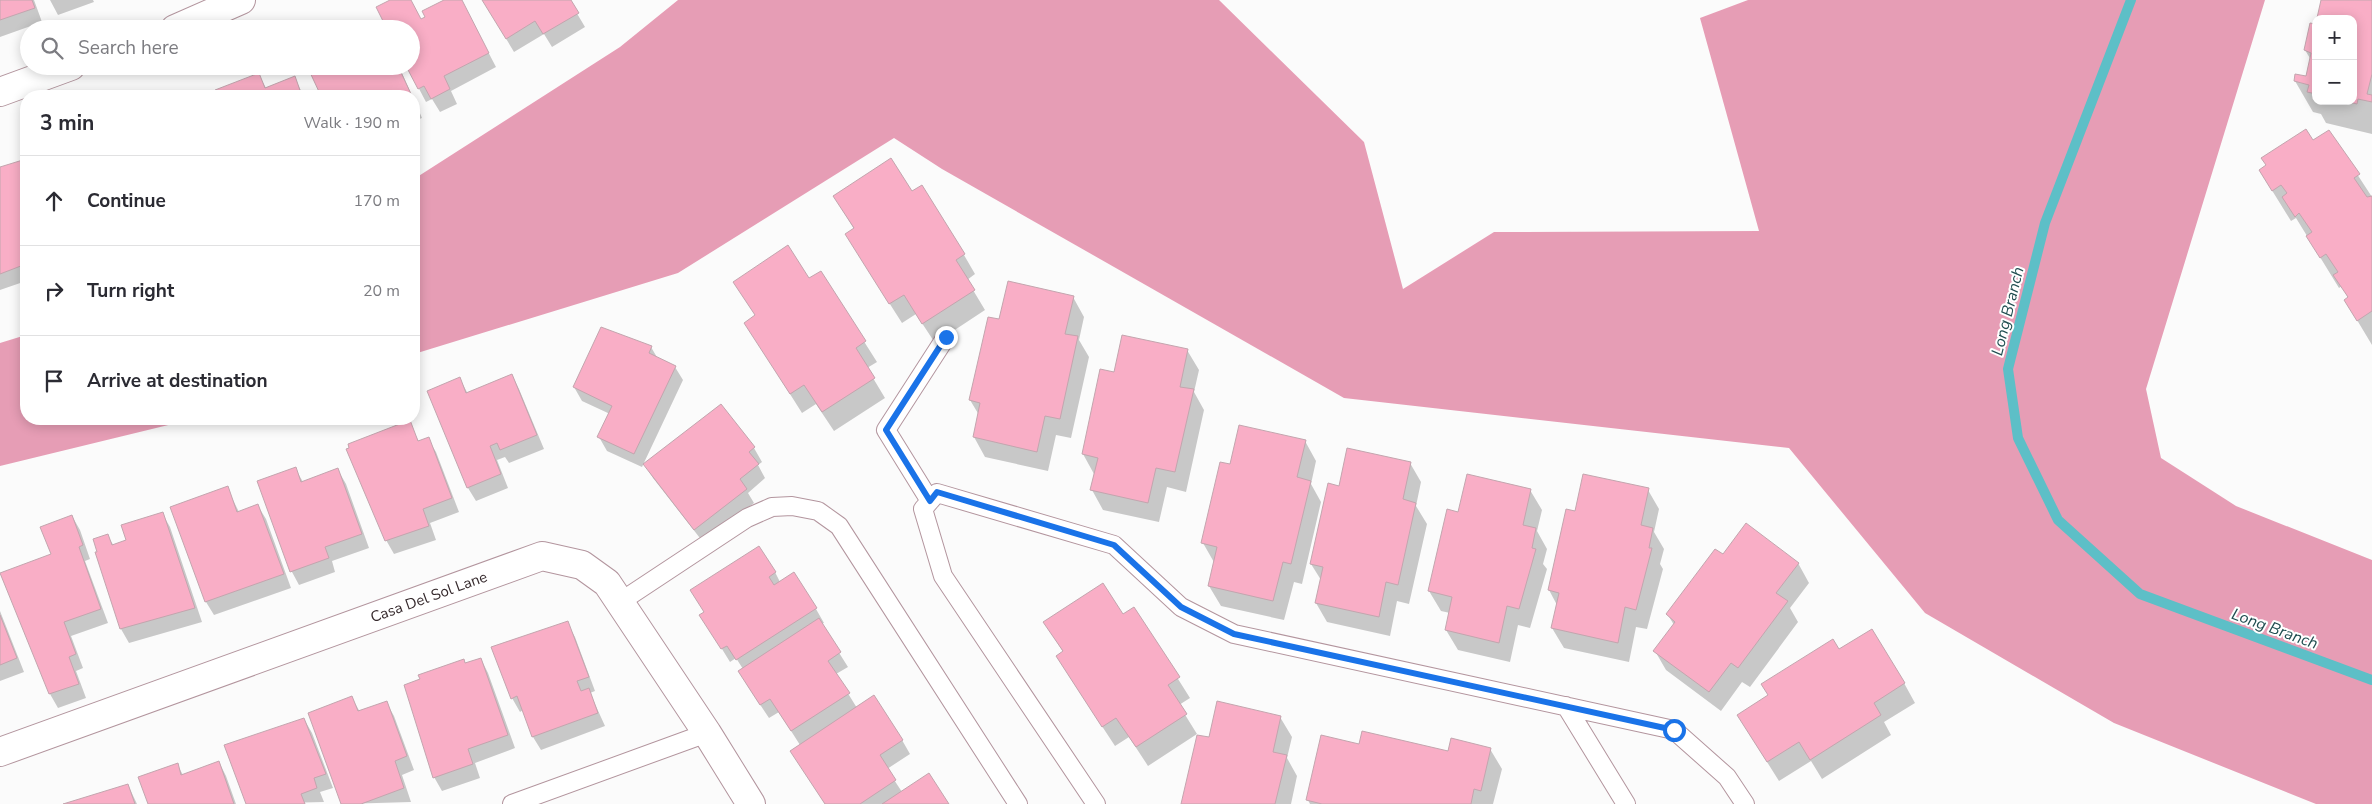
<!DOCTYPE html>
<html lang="en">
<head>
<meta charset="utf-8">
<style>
  body { margin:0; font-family:"Nunito Sans",sans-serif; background:#f2f2f3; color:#2b2b33 }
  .controls { position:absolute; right:15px; top:15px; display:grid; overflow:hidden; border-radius:10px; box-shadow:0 2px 12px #0003 }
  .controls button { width:45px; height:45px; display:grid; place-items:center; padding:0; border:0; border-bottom:1px solid #e1e1e2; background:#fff; color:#2b2b33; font:25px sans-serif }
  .stop { position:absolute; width:15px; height:15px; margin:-11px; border:4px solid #1a73e8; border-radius:50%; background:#fff }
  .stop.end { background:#1a73e8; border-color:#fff; box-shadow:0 1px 5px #0008 }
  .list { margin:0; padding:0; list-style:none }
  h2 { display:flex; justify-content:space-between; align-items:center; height:65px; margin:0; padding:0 20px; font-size:21px }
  h2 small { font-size:16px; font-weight:400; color:#7c7c81 }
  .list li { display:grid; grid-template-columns:32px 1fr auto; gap:15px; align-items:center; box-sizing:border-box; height:90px; padding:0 20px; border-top:1px solid #e1e1e2 }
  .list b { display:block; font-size:19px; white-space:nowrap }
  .list em { font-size:16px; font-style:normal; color:#7c7c81 }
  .icon { flex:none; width:28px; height:28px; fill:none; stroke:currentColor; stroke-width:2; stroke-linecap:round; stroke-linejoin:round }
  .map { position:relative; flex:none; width:2372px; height:804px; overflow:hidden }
  .search { position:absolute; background:#fff; box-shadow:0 2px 12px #0003; left:20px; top:20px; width:400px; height:55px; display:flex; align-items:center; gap:12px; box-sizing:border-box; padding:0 18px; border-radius:28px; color:#7c7c81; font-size:19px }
  .panel { position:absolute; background:#fff; box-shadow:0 2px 12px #0003; left:20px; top:90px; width:400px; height:335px; border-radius:20px }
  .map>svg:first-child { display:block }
</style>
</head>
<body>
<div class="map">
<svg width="2372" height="804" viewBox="0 0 2372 804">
  <rect width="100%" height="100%" fill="#fbfbfb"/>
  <path fill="#e69db5" d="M678,0H1219L1364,142L1403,289L1494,232L1759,231L1700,18L1748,0H2265L2146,389L2161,458L2236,506L2372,560V804H2316L2114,723L1925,613L1789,448L1344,398L942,169L894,138L678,273L414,354V179L620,47Z
    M26,335V419H193L0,466V343Z"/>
  <path fill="#0003" d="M0,0H34L42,22L0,37Z
    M50,0H93L94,2L58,15Z
    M393,0H410L421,20L447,0H461L496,67L451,91L457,104L440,112L432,99L426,102L407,66H411V29Z
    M483,0H569L585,27L552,47L544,34L514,52Z
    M2322,0H2372V134L2326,123L2321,114L2313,112L2295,81L2307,77L2311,60L2305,50L2316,25V101H2353V19H2319Z
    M378,25L380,29H371Z
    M308,66H399L412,96H322Z
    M259,75L266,88L294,78L304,96H219L217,91Z
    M414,99L422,118L414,121Z
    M2329,131L2372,197V345L2345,300L2348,298L2342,286L2339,288L2296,218L2291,221L2260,171Z
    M26,160V281L0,290V168Z
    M911,193L964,255L975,274L967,280L985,310L935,343L916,314L902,323L858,254L854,229L834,196Z
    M820,272L877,362L867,368L885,398L834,431L816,404L802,413L745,323L756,316L734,282L809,279Z
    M1073,297L1084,317L1079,340L1089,357L1071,438L1056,435L1048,471L985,457L974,437L979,415L970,400Z
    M651,347L658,359L675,367L683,380L642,467L607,451L599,437L610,414L582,401L574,387Z
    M1187,350L1199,370L1194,392L1204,410L1186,492L1167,487L1159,522L1103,510L1092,490L1094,474L1083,454Z
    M512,375L519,389L544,449L509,463L505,457L497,460L508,488L476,501L468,488L460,379L468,394Z
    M720,405L754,448L762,462L758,465L765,478L748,493L754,503L703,542L653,478L645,465Z
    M409,422L419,442L428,439L436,452L459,512L430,523L436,540L394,554L386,540Z
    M1305,441L1316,461L1311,484L1321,502L1302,584L1294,582L1284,620L1221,606L1209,586L1215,564L1203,543L1231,465Z
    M1410,463L1421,482L1416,506L1427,524L1409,604L1397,601L1390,636L1327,622L1316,603L1321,580L1311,564L1340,487Z
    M295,468L303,482L338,470L346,484L369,548L332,561L335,572L299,585L292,572L259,482Z
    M227,488L239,512L258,506L266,519L291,588L214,615L206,602L172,508Z
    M1530,490L1542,510L1537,531L1547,549L1543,564L1547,569L1530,628L1518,625L1510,662L1458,650L1446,630L1450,613L1441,611L1429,591L1459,514Z
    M1648,490L1659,509L1654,532L1664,549L1660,564L1663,569L1647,629L1636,627L1629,662L1564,648L1552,628L1557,605L1549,590L1576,512Z
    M162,513L170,527L202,622L129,643L121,629L96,553L99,552L107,535L114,546L128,541Z
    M72,516L80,530L90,559L85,561L108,623L71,636L83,668L76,671L86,698L58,708L50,694L1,574L52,555Z
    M1723,556L1798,563L1809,583L1790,608L1798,622L1750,687L1742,682L1721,711L1666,670L1655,651L1674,625L1668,615Z
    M775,572L780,582L793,574L816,609L824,623L821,624L848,667L836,674L857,708L873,697L902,740L910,754L887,769L902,792L947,804H825L791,751L800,745L779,712L769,718L747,685L743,669L736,658L730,662L701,615Z
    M1134,609L1190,698L1179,705L1197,734L1148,766L1129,737L1115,746L1069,676L1063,652L1045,623L1123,616Z
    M0,611L24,672L0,681Z
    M567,623L575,637L595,691L590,693L605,726L541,750L533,737L523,710L520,712L512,698Z
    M1839,651L1904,683L1915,703L1884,722L1891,735L1822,779L1811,761L1779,781L1750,735Z
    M481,659L488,673L515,748L475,763L480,778L442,791L434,777L466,665Z
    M352,698L360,712L386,702L394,716L414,770L402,775L411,802L343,804Z
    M1280,717L1292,737L1287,758L1297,776L1291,804H1182L1210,739Z
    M304,719L312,733L333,788L320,792L324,802L248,804Z
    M1360,745L1448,752L1490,749L1502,769L1493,804H1310L1308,800Z
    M219,762L226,776L236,804H149L177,764L183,775Z
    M128,785L137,804H67Z"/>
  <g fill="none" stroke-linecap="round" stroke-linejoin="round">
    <path stroke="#5dbfc7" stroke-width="10" d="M2131,0L2045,223L2008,369L2018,438L2058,520L2140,594L2372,680"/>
  </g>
  <path fill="#f9aec6" stroke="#c3a5ae" d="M0,0H32L35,8L0,20Z
    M390,0H411L421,19L425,17L422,11L444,0H462L489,53L444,76L450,89L431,99L424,86L418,89L406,66H411V29H387L376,7Z
    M482,0H571L579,13L543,34L535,21L506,39Z
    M2321,0H2372V74L2367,94L2372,95V102L2358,99L2357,104L2345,101H2353V19L2317,18Z
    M2310,23L2316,24V94L2307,92L2309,85L2294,81L2295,74L2306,76L2311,53L2304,50Z
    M307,66H398L412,96H321Z
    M259,73L265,88L295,76L302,96H217L215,90Z
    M2306,129L2313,140L2329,130L2360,174L2354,178L2367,197L2372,196V311L2357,321L2344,300L2348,297L2333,275L2338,272L2326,254L2320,258L2306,236L2312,232L2299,213L2295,217L2282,197L2287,193L2281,185L2272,191L2259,170L2266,165L2261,158Z
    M891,158L912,191L922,185L965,254L956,260L975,290L922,324L904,295L889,304L845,234L854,228L833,196Z
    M26,159V264L0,274V167Z
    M788,245L809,278L821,271L866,341L856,348L875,378L822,412L804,385L790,394L744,323L755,315L733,282Z
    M1008,281L1074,296L1065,334L1078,336L1060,419L1045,416L1037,452L973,437L980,403L969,400L988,317L999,319Z
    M601,327L652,346L649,353L676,366L634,454L597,437L612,406L573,387Z
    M1122,335L1188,349L1180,387L1194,389L1175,472L1156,468L1148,503L1090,490L1098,458L1082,454L1100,369L1114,372Z
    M512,374L537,435L500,450L497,443L490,446L501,474L467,488L427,391L460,377L466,393Z
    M721,404L755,447L749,452L759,464L740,479L747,489L694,530L643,464Z
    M410,420L418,441L429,437L452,498L423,509L429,526L385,541L346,449L349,448L348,444Z
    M1239,425L1306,440L1297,477L1311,481L1291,564L1283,562L1273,601L1208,586L1217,547L1201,543L1220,462L1230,464Z
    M1347,448L1411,462L1403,499L1416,503L1398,585L1386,582L1379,617L1315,603L1323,567L1310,564L1328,483L1339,486Z
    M296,467L301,482L338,468L362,534L325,547L329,558L290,572L257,481Z
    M1467,474L1531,489L1523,525L1536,528L1532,548L1536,549L1519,609L1507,606L1499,643L1445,630L1452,597L1428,591L1447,509L1458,512Z
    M1583,474L1649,488L1641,525L1653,528L1649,548H1652L1636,610L1625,607L1618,643L1551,628L1559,593L1548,590L1566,509L1575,511Z
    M228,486L237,512L258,504L284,574L205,602L170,507Z
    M163,512L195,608L120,629L95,552H97L93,539L108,534L112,545L126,540L121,525Z
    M72,515L83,545L79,547L101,609L64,622L76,654L69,657L79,684L49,694L0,573L51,554L40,527Z
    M1746,523L1799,563L1776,593L1788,601L1738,668L1731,663L1709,692L1653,651L1675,622L1666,614L1715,549L1723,554Z
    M759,546L776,572L769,577L774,585L794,572L817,608L736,660L727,646L721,649L699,615L704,612L690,590Z
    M1103,583L1123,614L1134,607L1180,677L1168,685L1187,714L1136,747L1116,718L1102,727L1056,656L1063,651L1043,622Z
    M0,615L17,658L0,665Z
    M819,618L841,652L828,661L850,693L791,731L770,699L760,705L738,671Z
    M568,621L589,677L577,681L581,691L589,688L598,713L532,737L517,696L511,699L491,647Z
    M1872,629L1905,683L1874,703L1881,715L1810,760L1799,742L1767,762L1737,715L1768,695L1761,684L1833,639L1839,649Z
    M481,658L508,735L468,749L473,764L433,778L404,685L420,679L418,675L464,659L465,663Z
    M874,695L903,740L880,755L896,780L860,804H825L790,751Z
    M352,696L358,711L387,701L407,756L395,761L404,788L361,804H341L308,713Z
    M1217,701L1281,716L1273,752L1287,755L1275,804H1181L1197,735L1209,737Z
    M304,718L326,774L314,778L317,788L301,794L305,804H246L224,745Z
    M1362,731L1448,751L1451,738L1491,748L1481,791L1474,789L1471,804H1322L1306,800L1321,735L1359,744Z
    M219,761L234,804H148L138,777L178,763L181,775Z
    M929,773L949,804H882Z
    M128,784L135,804H63Z"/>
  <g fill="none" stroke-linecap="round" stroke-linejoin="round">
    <g stroke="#b3959e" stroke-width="20">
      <path id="service" d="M930,501L886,430L946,337
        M620,602L747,518L772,507L792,506L818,511L839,526L1018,804
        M1566,706L1626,804
        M512,804L707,733
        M1096,804L943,576L923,509L937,493L1114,545L1181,607L1234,634L1674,730L1727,777L1745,804"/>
    </g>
    <g stroke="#b3959e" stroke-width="30">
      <g id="minor">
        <path d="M175,29L241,0"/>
        <path d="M0,92L71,66"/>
        <path id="s1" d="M0,752L542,556L582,565L607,583L707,733L751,804"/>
      </g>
    </g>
    <use href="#service" stroke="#fff" stroke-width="18"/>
    <use href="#minor" stroke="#fff" stroke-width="28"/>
  </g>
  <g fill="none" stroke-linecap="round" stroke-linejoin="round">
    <path stroke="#1a73e8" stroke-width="6" d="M946,337L886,430L930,501L937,492L1114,545L1181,607L1234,634L1674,730"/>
  </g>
  <g text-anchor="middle" stroke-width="4" stroke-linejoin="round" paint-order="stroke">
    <g font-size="15" fill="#35292c" stroke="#fff">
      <text dy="5" stroke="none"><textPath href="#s1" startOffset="456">Casa Del Sol Lane</textPath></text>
    </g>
    <g font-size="16" font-style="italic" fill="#214e51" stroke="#fff">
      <text transform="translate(2007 311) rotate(-76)" y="6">Long Branch</text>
      <text transform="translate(2275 628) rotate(20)" y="6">Long Branch</text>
    </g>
  </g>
</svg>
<div class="controls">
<button>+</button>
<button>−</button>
</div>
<div class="stop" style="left:1674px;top:730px"></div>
<div class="stop end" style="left:946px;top:337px"></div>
<div class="search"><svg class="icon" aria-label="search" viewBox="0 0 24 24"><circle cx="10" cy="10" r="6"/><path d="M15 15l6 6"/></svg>Search here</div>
<section class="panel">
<h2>3 min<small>Walk · 190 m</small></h2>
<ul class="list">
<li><svg class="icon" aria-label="ahead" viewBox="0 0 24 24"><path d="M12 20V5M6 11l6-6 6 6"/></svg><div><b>Continue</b></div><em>170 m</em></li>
<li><svg class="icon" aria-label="right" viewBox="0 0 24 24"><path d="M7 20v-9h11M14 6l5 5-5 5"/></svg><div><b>Turn right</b></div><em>20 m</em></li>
<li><svg class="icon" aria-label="arrive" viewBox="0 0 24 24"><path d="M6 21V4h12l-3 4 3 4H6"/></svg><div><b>Arrive at destination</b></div></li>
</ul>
</section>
</div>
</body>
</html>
